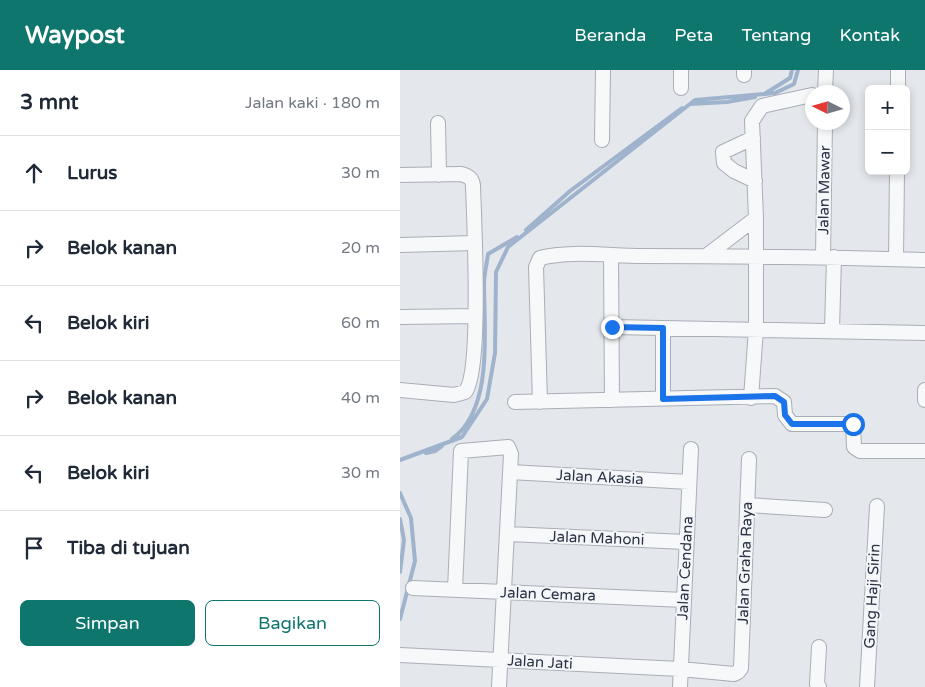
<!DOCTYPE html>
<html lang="id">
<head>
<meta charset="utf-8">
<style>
  body { margin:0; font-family:"Varela Round",sans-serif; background:#f6f6f7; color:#1f2937 }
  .controls { position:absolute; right:15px; top:15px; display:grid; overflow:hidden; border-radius:8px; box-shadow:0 2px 8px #0003 }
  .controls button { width:45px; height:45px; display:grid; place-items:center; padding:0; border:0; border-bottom:1px solid #e0e1e3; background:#fff; color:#1f2937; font:25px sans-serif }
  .compass { position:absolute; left:405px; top:15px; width:45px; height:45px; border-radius:50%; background:#fff; box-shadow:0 2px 8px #0003; rotate:275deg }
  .stop { position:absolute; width:15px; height:15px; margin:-11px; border:4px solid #1a73e8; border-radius:50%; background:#fff }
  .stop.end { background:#1a73e8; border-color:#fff; box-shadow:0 1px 5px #0008 }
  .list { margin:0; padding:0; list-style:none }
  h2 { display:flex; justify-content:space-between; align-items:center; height:65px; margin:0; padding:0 20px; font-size:21px }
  h2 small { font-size:16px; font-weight:400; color:#747a83 }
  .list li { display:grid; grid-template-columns:32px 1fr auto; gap:15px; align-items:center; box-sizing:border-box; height:75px; padding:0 20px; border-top:1px solid #e0e1e3 }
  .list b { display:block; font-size:19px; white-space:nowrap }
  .list em { font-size:16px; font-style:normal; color:#747a83 }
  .actions { display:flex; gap:10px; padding:15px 20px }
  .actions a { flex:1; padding:11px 0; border:1px solid #0f766e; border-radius:8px; text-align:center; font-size:18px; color:#0f766e }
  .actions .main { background:#0f766e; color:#fff }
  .icon { flex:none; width:28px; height:28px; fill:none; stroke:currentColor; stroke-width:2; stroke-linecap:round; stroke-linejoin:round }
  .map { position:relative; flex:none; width:525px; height:617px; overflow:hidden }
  header { display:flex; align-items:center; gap:30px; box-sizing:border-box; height:70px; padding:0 25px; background:#0f766e; color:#fff }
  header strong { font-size:24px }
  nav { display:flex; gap:28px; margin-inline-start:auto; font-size:18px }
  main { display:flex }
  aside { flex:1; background:#fff }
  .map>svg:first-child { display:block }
</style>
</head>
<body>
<header>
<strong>Waypost</strong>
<nav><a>Beranda</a><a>Peta</a><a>Tentang</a><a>Kontak</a></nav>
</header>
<main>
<aside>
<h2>3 mnt<small>Jalan kaki · 180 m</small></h2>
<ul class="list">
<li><svg class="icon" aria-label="ahead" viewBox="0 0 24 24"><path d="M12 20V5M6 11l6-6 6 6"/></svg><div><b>Lurus</b></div><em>30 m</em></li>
<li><svg class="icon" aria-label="right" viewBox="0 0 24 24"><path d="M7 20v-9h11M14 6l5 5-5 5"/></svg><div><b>Belok kanan</b></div><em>20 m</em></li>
<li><svg class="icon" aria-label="left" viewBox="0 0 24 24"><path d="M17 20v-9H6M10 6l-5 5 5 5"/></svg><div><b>Belok kiri</b></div><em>60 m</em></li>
<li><svg class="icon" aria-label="right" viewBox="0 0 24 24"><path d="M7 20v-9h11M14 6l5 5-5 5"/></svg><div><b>Belok kanan</b></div><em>40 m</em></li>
<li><svg class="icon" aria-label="left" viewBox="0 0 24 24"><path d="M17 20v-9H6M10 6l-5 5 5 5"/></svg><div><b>Belok kiri</b></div><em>30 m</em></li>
<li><svg class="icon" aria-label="arrive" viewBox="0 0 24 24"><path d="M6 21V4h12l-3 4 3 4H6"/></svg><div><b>Tiba di tujuan</b></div></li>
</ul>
<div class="actions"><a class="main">Simpan</a><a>Bagikan</a></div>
</aside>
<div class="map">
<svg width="525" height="617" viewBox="0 0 525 617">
  <rect width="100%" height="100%" fill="#e4e7ec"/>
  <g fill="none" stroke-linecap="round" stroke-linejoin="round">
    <path stroke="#9fb4cc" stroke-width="4" d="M366,23L390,8L392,0
      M290,34L327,32L355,27
      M126,160L170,121L282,38
      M52,369C94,339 84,260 84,214C84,204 87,193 88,184L117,167
      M26,383L35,381L42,376
      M0,390L62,367L87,329L95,283L96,202L108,177L295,30L375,23L394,14L398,0
      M0,423L11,448L15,491L0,549
      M0,449L4,470L0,502"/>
    <g stroke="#a9aeb7" stroke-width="16">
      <path id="minor" d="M281,0V18
        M344,0V5
        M498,19V0
        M425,22L426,0
        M38,53L39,105
        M353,68L323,82L324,93L334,101L355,111
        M202,70L203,0
        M0,105L61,104C68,106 72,108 73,115C74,149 82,303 65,322L54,325L0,320
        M0,175L75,173
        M211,186L212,330
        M306,186L356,148
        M423,187L425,52
        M496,189L497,101
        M0,247L75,246
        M212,257L525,263
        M263,258V329
        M432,260L434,187
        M525,320V330
        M351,328L356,259V148L352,51L362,36L412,25
        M115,332L375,326L384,332L385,345L392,354H453L454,377L460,381H525
        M140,332L136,197L140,188C170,180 210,186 242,186C337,186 431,187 525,190
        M110,402L289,412
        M347,435L425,440
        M107,464L286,472
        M13,518L284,530
        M55,520L61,381L108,377L111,384L99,617
        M0,585L280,599L334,604L338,602L341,598L349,389
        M280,617L291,379
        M419,617L417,614L419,577
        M467,617L477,436"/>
    </g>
    <use href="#minor" stroke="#f7f8fa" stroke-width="14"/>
  </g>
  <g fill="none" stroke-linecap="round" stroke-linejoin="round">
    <path stroke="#1a73e8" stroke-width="6" d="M212,257L263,258V329L375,326L384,332L385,345L392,354H453"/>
  </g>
  <g text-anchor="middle" stroke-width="4" stroke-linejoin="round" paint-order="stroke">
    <g font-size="15" fill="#2b3445" stroke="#f4f6f9">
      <text transform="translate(424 120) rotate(-89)" y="5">Jalan Mawar</text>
      <text transform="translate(200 407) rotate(3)" y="5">Jalan Akasia</text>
      <text transform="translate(197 468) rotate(2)" y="5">Jalan Mahoni</text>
      <text transform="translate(345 493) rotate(-88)" y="5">Jalan Graha Raya</text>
      <text transform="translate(285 498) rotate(-87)" y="5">Jalan Cendana</text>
      <text transform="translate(148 524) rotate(2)" y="5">Jalan Cemara</text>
      <text transform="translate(472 526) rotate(-87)" y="5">Gang Haji Sirin</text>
      <text transform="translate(140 592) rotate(3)" y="5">Jalan Jati</text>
    </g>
  </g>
</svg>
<div class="controls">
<button>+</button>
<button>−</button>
</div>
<svg class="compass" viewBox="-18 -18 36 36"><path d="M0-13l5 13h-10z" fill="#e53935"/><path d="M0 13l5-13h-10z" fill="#747a83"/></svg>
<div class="stop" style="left:453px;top:354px"></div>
<div class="stop end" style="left:212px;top:257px"></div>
</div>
</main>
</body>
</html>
